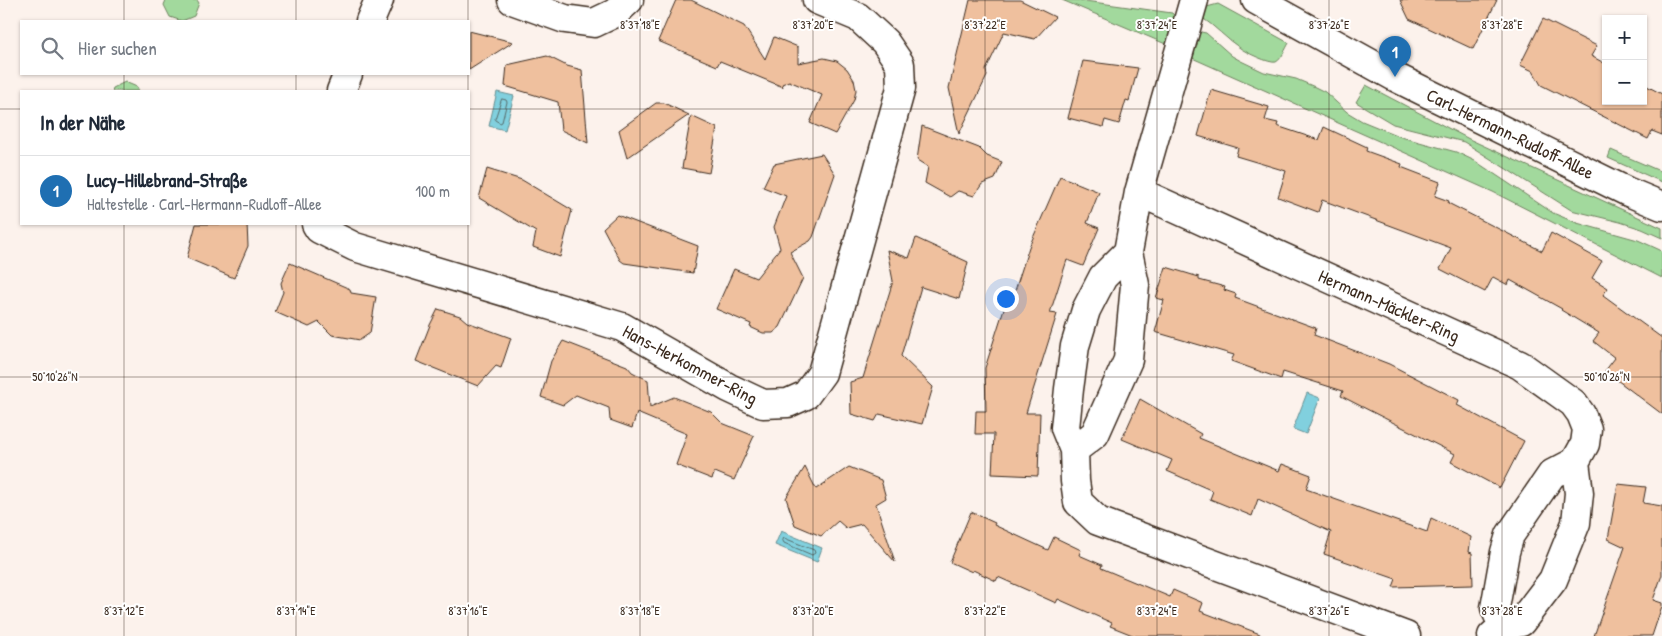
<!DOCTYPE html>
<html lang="de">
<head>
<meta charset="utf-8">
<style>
  body { margin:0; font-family:"Patrick Hand",sans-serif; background:#f2f2f3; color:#1f2937 }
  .controls { position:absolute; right:15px; top:15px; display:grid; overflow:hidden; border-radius:0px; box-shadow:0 1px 4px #0004 }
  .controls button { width:45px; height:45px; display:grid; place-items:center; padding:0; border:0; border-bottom:1px solid #e0e1e3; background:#fff; color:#1f2937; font:25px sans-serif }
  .you { position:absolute; left:1005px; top:298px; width:18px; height:18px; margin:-12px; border:4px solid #fff; border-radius:50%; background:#1a73e8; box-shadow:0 0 0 8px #1a73e833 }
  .badge { display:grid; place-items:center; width:32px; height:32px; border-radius:50%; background:#1f6fb2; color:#fff; font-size:16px; font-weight:700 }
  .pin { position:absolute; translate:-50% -41px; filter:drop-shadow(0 1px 2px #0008) }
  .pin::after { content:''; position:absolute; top:26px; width:18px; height:15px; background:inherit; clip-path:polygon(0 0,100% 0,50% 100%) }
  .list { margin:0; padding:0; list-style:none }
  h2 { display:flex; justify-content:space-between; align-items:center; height:65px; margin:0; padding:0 20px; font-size:21px }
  h2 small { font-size:16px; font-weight:400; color:#747a83 }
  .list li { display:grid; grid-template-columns:32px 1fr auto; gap:15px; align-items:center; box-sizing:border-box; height:70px; padding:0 20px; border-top:1px solid #e0e1e3 }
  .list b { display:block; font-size:19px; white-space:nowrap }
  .list p { margin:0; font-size:16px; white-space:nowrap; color:#747a83 }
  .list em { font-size:16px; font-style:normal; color:#747a83 }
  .icon { flex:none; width:28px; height:28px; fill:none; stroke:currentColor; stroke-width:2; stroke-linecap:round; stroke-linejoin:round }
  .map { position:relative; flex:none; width:1662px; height:636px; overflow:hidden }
  .search { position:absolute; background:#fff; box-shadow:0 1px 4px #0004; left:20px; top:20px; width:450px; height:55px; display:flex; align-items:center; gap:12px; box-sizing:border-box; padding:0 18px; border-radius:0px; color:#747a83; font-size:19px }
  .panel { position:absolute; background:#fff; box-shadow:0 1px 4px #0004; left:20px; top:90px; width:450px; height:135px; border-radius:0px }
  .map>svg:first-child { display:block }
</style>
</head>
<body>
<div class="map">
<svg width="1662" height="636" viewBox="0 0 1662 636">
  <rect width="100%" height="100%" fill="#fcf2ec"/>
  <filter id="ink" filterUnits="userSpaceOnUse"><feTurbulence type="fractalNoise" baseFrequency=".02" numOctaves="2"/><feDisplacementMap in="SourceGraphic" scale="10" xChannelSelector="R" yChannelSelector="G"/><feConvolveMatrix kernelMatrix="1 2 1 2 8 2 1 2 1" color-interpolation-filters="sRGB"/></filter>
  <g filter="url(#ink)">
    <path fill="#a2d99d" stroke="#6e825e" d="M166,0H197L199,3L194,16L182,21L170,17L164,5Z
      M1062,0H1078L1172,13L1176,18L1168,45Z
      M1218,4L1289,43C1286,48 1281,60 1276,62C1270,64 1245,52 1240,48C1226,39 1215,26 1201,17L1203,8Z
      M1201,32L1206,33L1232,56L1241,61L1264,72L1296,79L1315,87L1325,92L1347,112L1362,121L1401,137L1456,152L1475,161L1553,213L1577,223L1638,240L1660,250L1662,252V278L1493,192L1190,57L1197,33Z
      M125,82L137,87L139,91H112L113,88Z
      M1366,85L1469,139L1662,228V238L1642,229L1620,222L1571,210L1464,142L1393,124L1356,102Z
      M1611,150L1662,172V182L1608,158Z"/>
    <path fill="#81d0de" stroke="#658e91" d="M497,92L514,96L505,130L489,126Z
      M1307,393L1320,398L1306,434L1293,429Z
      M781,531L822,548L817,562L775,545Z"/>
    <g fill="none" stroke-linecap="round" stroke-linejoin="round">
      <path stroke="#576c6b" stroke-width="1" d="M502,99L506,100L507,102L502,122L500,123L495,120Z
        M784,538L814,550L815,553L812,555L784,543L783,541Z"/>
    </g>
    <path fill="#efc09e" stroke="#3b2a1e" d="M676,0H691L744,26L765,59L774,37L798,47V63L824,58L837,61L847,69L854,80L856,90L854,100L835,134L810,123L822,95L789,81L782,84L783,87L720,61L717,66L658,41Z
      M970,0H1020L1055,17L1035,39L1004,32L986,70L987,76L959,134L949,88Z
      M1400,0H1497L1473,49L1409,19Z
      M1543,19L1597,46L1591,56L1606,64V101H1643V84L1662,94V135L1652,131L1648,139L1541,85L1533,71L1520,65Z
      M469,31L513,42L469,70Z
      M547,56L567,66L582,70L588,143L561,130L558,102L505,86L507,65Z
      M1083,61L1138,68L1129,101L1126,100L1119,124L1105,120L1103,127L1068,118Z
      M1211,90L1269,107L1265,120L1278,123L1277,126L1319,140L1324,127L1367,147L1366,151L1402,164L1401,167L1440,182L1435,196L1449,201L1448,203L1542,251L1551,233L1602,261L1592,278L1608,288L1603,295L1662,338V414L1605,371L1615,358L1593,341L1599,333L1561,310L1562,309L1510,280L1508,285L1493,277L1485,292L1440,269L1451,248L1322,200L1318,212L1278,197L1286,171L1236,156L1238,148L1198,136Z
      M656,103H664L689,115L627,158L619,130Z
      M691,116L717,128L709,173L682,168Z
      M922,126L979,148L987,156L1002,162L995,179L982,184L974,196L958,191L950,197L925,183L928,167L917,160Z
      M822,154L835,174L813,237L810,241L790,252L803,278L780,327L773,333H763L750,327L751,324L716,309L734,269L756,278L780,248L774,227L786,196L763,187L774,164Z
      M487,169L522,180L572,210L560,257L533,247L536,232L479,198Z
      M1060,176L1099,192L1087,223L1099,228L1083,266L1067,260L1050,313L1057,314L1026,413H1040L1038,476L992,474L994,434H975L976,411H986L985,368L1007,299L1012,300L1029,247Z
      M617,215L698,246L693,273L624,263L620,260L603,228Z
      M196,224H247L248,246L234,278L187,258Z
      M916,238L968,262L959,299L921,287L901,356L933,387L922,424L879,414L875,421L851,414L850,382L863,378L893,281L887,250L909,258Z
      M290,263L350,289L351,293L376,297L370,333L360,340L332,335L319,322L309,327L275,312L283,292L281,283Z
      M1166,267L1199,277V280L1225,287L1224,290L1236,294L1235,298L1316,328L1314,335L1389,364L1459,400L1457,405L1524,441L1500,488L1451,462L1455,454L1341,396L1343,391L1283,372L1281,379L1231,361L1234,355L1155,332L1164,300L1156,298Z
      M438,309L460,316L467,322L511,338L501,368L496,366L478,386L416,361L430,325Z
      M563,341L627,366L632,372L648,380L650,407L674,397L711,412L722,423L754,436L734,480L715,472L712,479L676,465L687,434L637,413L632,428L610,420L609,408L576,395L563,405L541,397L551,361Z
      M1140,399L1201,434L1199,438L1279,471L1282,464L1311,475L1306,489L1427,532L1431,518L1471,537L1469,552L1472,553L1473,585L1393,587L1396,579L1324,554L1331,532L1258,499L1252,516L1210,499L1213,491L1167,471L1172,460L1122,439Z
      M805,467L816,489L849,467L881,480L886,498L876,504L895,562L862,524L846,528L838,521L821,536L795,525L786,498Z
      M1618,484L1646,487L1643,503L1662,506V575L1653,600L1662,603V606L1652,636H1594L1625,547L1608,539Z
      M971,512L995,523L994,525L1048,550L1054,537L1081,550L1079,555L1102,565L1101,568L1170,597L1173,590L1203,603L1200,611L1260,634V636H1135L1110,626L1112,623L1058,599L1056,603L998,577L996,581L973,570L972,572L950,562Z"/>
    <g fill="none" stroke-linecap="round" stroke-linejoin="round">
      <g stroke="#3b2a1e" stroke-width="31">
        <path id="minor" d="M512,0L565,19L594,23L615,13L629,0
          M1256,0L1395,77L1626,191L1662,206
          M370,21L379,0
          M341,91L348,74
          M1139,192L1520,365L1573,403L1581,414L1587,429L1585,444L1575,462L1552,474L1510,535L1505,552L1495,608L1503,626
          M316,224L319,229L355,247L622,327L729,388L763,404L788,403L806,395L822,373L901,88L900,64L885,42L858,17L817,0
          M1128,252L1103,277L1086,310L1075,346L1069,389L1065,428L1074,450L1075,481L1078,502L1098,521L1406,636
          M1074,450L1095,434L1128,360L1135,285L1128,252L1139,192L1194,0
          M1492,636L1503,626L1521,622L1553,580L1576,523L1579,493L1575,462"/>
      </g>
      <use href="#minor" stroke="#fff" stroke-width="28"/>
    </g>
  </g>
  <path fill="none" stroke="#3b2a1e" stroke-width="1" stroke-opacity="0.45" d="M124,0V21M296,0V21M468,0V21M640,0V636M813,0V636M985,0V636M1157,0V636M1329,0V636M1502,0V636M124,74V91M296,74V91M468,74V91M0,109H21M469,109H1662M124,224V636M296,224V636M468,224V636M0,377H1662"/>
  <g text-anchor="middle" stroke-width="4" stroke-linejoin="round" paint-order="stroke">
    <g font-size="18" fill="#3b2a1e" stroke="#fff">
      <text transform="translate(1510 134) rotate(26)" y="6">Carl-Hermann-Rudloff-Allee</text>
      <text transform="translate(1389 306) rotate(24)" y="6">Hermann-Mäckler-Ring</text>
      <text transform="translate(690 365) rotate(28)" y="6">Hans-Herkommer-Ring</text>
    </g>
  </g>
  <g font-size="12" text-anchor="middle" fill="#3b2a1e" stroke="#fff" stroke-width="4" stroke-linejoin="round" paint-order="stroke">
    <text x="640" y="29">8°37'18"E</text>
    <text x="813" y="29">8°37'20"E</text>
    <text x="985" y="29">8°37'22"E</text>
    <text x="1157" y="29">8°37'24"E</text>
    <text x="1329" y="29">8°37'26"E</text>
    <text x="1502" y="29">8°37'28"E</text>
    <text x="55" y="381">50°10'26"N</text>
    <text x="1607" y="381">50°10'26"N</text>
    <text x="124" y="615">8°37'12"E</text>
    <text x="296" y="615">8°37'14"E</text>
    <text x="468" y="615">8°37'16"E</text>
    <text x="640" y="615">8°37'18"E</text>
    <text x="813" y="615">8°37'20"E</text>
    <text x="985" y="615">8°37'22"E</text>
    <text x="1157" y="615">8°37'24"E</text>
    <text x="1329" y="615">8°37'26"E</text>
    <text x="1502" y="615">8°37'28"E</text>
  </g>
</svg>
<div class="controls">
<button>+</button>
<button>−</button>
</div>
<div class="you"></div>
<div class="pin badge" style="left:1395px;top:77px">1</div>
<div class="search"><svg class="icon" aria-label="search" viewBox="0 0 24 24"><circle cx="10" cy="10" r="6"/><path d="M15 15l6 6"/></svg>Hier suchen</div>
<section class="panel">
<h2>In der Nähe<small></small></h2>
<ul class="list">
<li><span class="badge">1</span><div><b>Lucy-Hillebrand-Straße</b><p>Haltestelle · Carl-Hermann-Rudloff-Allee</p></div><em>100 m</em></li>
</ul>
</section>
</div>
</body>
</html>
